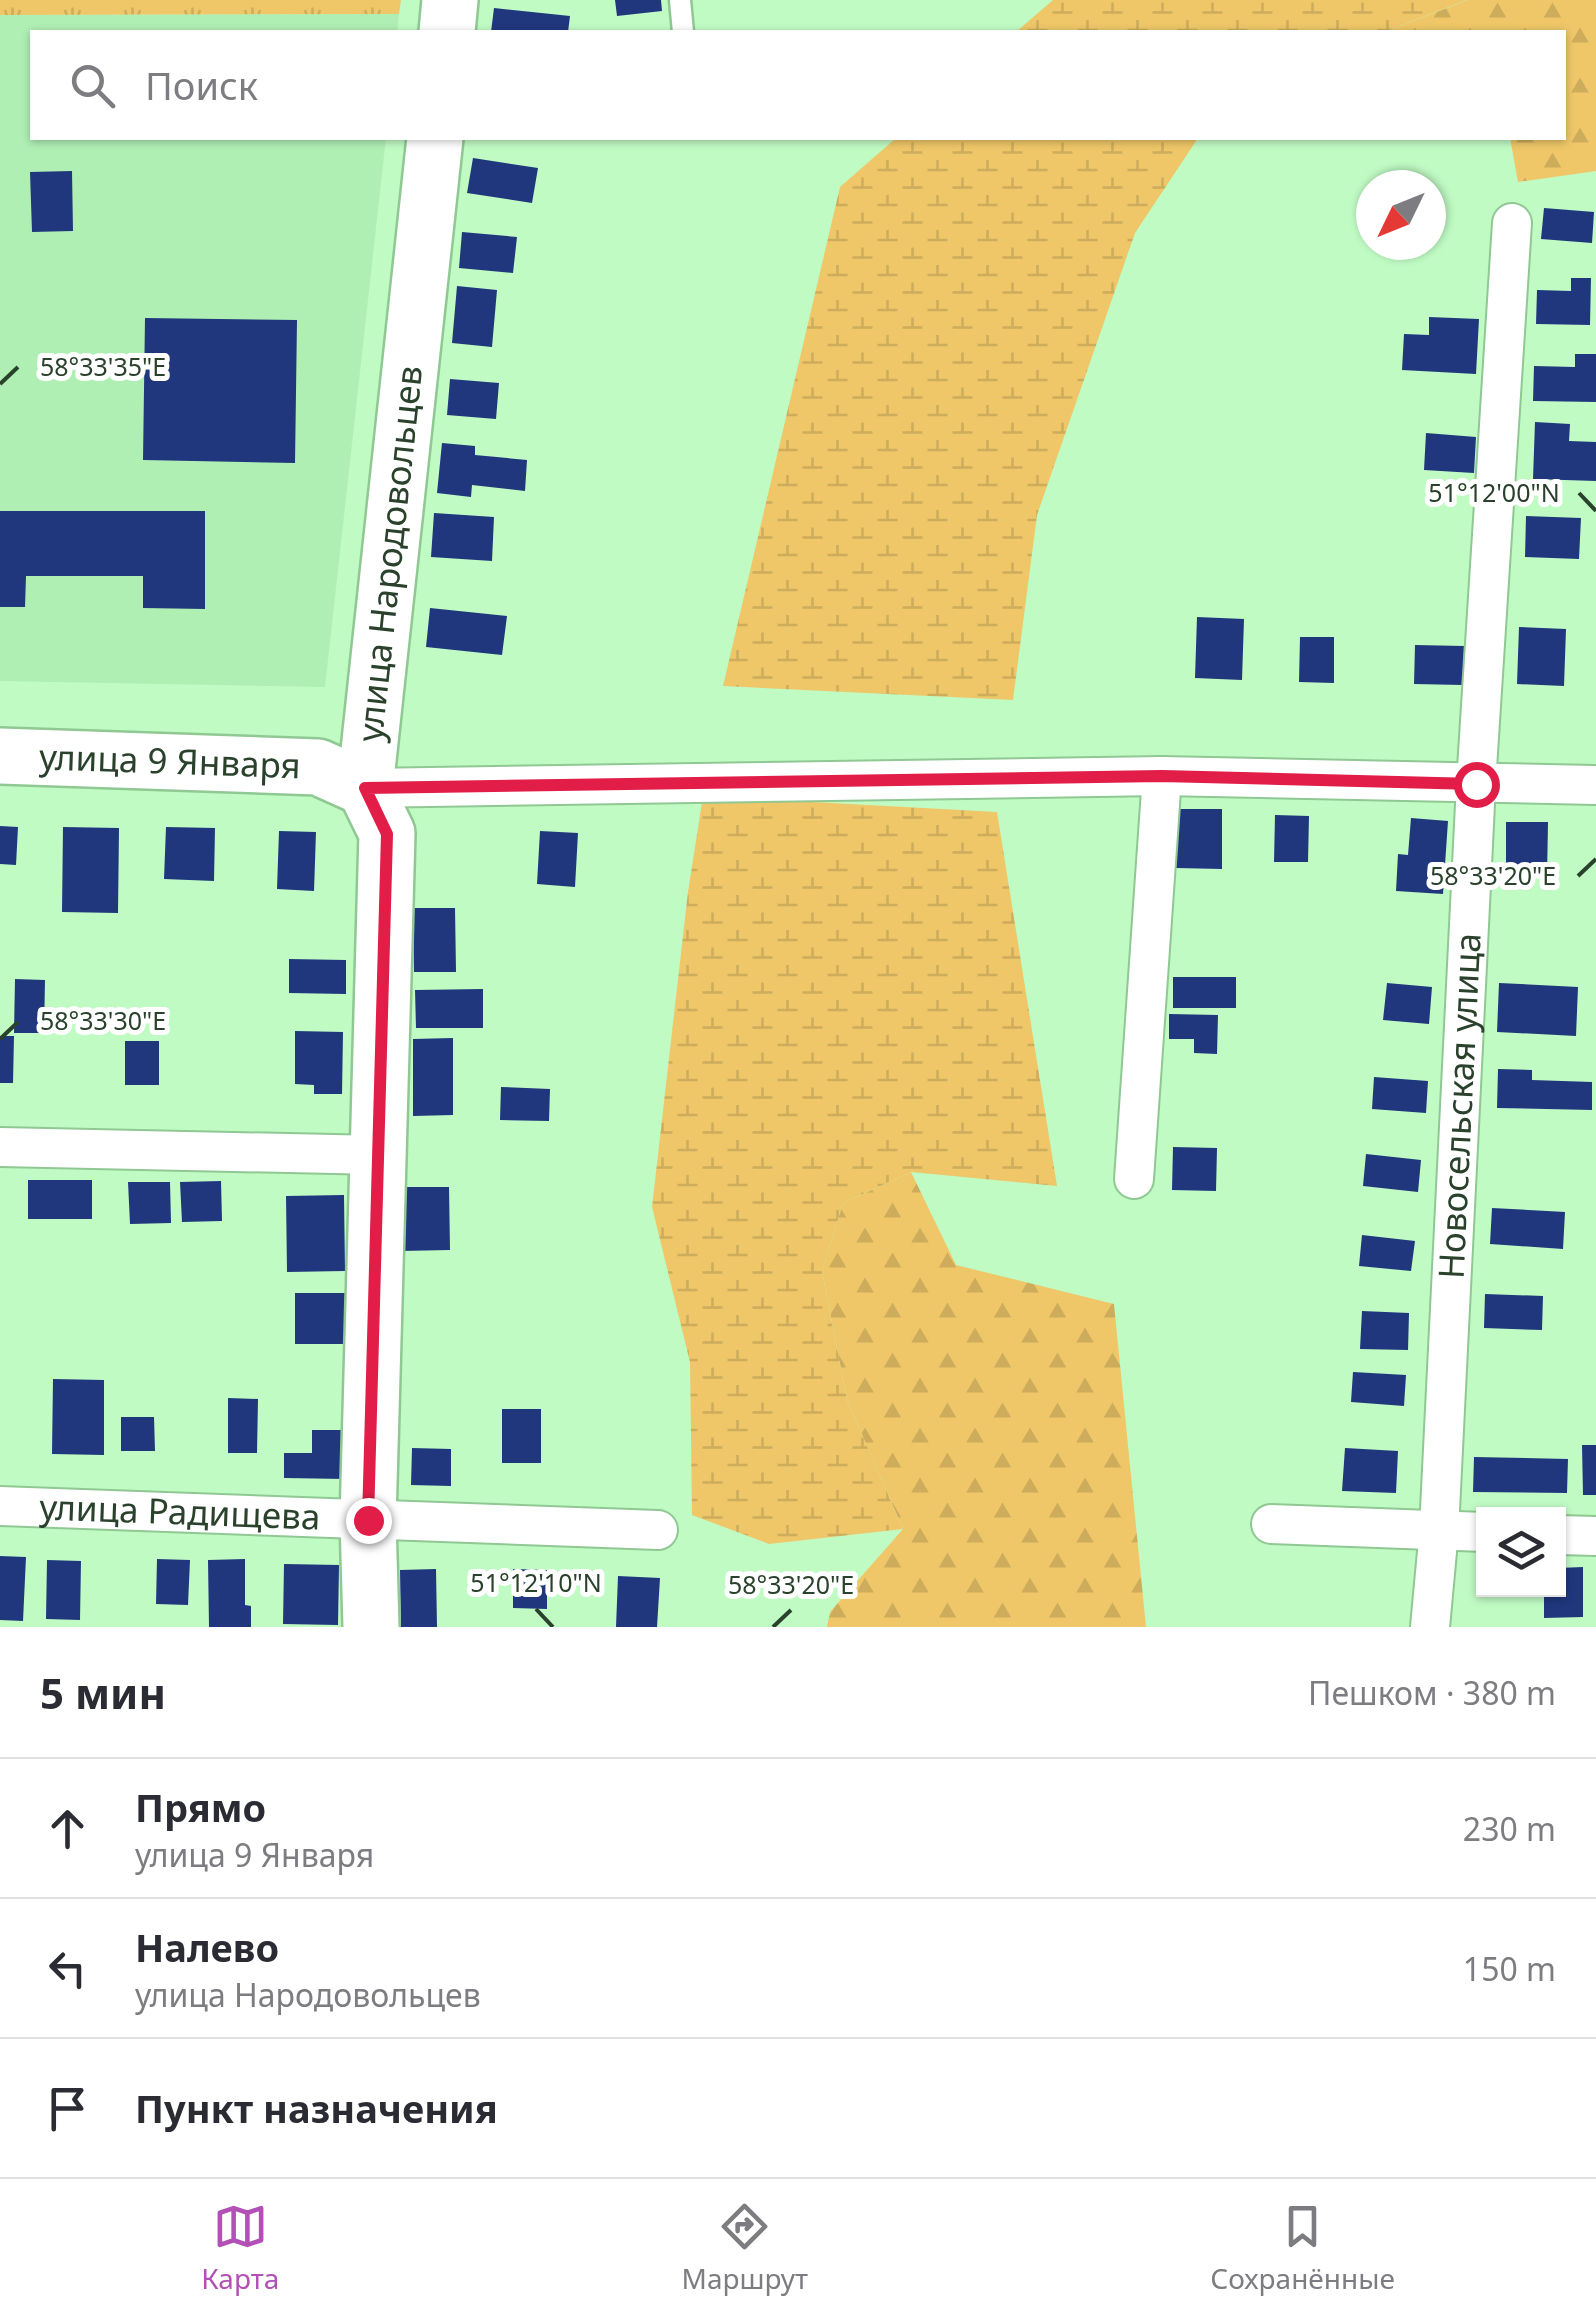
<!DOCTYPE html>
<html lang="ru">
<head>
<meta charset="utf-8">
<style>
  body { margin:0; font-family:"Noto Sans",sans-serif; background:#f7f7f7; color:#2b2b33 }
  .controls { position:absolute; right:30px; bottom:30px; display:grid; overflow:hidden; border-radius:0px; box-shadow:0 2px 8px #0004 }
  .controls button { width:90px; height:90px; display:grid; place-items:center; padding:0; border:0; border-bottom:2px solid #e1e1e2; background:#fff; color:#2b2b33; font:50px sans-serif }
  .compass { position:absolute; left:1356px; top:170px; width:90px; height:90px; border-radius:50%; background:#fff; box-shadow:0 2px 8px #0004; rotate:227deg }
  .stop { position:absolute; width:30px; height:30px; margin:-22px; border:8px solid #e11d48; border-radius:50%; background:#fff }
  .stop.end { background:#e11d48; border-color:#fff; box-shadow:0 2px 10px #0008 }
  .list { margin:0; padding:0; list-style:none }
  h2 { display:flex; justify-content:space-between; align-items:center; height:130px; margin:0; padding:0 40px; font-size:42px }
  h2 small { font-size:32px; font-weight:400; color:#7c7c81 }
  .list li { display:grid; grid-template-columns:65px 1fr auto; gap:30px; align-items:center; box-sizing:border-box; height:140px; padding:0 40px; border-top:2px solid #e1e1e2 }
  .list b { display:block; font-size:38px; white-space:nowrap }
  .list p { margin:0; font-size:32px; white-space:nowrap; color:#7c7c81 }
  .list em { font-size:32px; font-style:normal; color:#7c7c81 }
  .icon { flex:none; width:55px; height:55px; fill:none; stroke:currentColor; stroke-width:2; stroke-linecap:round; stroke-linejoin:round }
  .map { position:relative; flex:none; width:1596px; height:1627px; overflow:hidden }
  .search { position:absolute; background:#fff; box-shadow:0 2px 8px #0004; left:30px; right:30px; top:30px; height:110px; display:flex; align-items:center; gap:25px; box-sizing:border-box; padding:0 35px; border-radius:0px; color:#7c7c81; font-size:38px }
  .sheet { height:550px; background:#fff }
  nav { display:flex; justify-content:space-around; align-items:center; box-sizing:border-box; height:140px; border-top:2px solid #e1e1e2; background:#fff; font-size:28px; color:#7c7c81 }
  nav a { display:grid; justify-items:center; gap:5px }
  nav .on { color:#b350b6 }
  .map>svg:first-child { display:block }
</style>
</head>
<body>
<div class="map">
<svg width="1596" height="1627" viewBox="0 0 1596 1627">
  <defs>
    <pattern id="grass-tufts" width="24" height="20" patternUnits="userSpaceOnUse" patternTransform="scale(2.5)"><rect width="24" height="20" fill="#efc769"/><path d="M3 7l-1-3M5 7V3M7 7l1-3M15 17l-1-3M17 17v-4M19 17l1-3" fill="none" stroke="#cdac5b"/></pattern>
    <pattern id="forest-firs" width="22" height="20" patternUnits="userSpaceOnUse" patternTransform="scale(2.5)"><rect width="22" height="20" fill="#efc769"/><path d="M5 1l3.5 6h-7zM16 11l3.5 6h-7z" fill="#cdac5b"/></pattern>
    <pattern id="wetland-marsh" width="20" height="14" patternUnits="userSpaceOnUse" patternTransform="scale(2.5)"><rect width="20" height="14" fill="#efc769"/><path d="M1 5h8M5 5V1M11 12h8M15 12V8" fill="none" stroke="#cdac5b"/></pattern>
  </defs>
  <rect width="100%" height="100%" fill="#c0fbc4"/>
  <path fill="#afefb4" d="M399,14L397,32H32V138H386L325,687L0,681V15Z"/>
  <path fill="url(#grass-tufts)" d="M0,0H401L399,14L0,15Z"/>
  <path fill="url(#forest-firs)" d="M1468,0H1596V171L1518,182L1510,138H1564V32H1384Z
    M911,1172L956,1265L1114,1304L1146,1627H827L830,1612L903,1529L847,1400L822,1271L843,1203Z"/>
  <path fill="url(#wetland-marsh)" d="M1053,0H1467L1384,32H1016Z
    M896,138H1198L1135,233L1037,515L1013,700L723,686L840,187Z
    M703,796L997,812L1057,1186L911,1172L843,1203L822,1271L847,1400L903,1529L769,1544L692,1515L690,1362L652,1207L688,892Z"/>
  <path fill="#20377d" d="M615,0H661L662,11L617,16Z
    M494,8L570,16L568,32H491Z
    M473,158L538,168L532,203L467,193Z
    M72,171L73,231L32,232L30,172Z
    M1544,208L1594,212L1592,243L1541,239Z
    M462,232L517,237L513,273L459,268Z
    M1571,278H1591L1590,325L1536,324L1537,290L1571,291Z
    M457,286L497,290L492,347L452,343Z
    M1429,317L1479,319L1476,374L1402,370L1404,334L1429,335Z
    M145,318L297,320L295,463L143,460Z
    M1575,354H1596V402L1533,401L1534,366L1575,367Z
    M450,379L499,383L496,419L447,415Z
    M1535,422L1570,424L1569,441L1596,442V481L1533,479Z
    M1426,433L1476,437L1474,473L1424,470Z
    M442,443L475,446V455L527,460L525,491L472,485L471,497L437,493Z
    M0,511H205V609L143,608V576H26L25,607H0Z
    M434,513L494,517L492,561L431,557Z
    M1526,516L1581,518L1579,559L1525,557Z
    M430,608L507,616L502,655L426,647Z
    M1197,617L1244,619L1242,680L1195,678Z
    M1519,627L1566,629L1564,686L1517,684Z
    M1300,637H1334V683L1299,682Z
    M1415,645L1464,646L1463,685L1414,684Z
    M1177,809H1222V869L1176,868Z
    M1275,815L1309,816L1308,862H1274Z
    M1411,818L1448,821L1443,894L1396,891L1398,854L1408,855Z
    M1506,822H1548L1547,877L1506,876Z
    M0,826L18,827L16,865L0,864Z
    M63,827L119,828L118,913L62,912Z
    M166,827L215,828L214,881L164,879Z
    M279,831L316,832L314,891L277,889Z
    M540,831L578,833L575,887L537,884Z
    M413,908H455L456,972H414Z
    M289,959L346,960V994L289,993Z
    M1173,977H1236V1008H1173Z
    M15,979L45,980L44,1033H14Z
    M1387,983L1432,987L1429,1024L1383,1020Z
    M1499,983L1578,987L1576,1036L1497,1032Z
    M483,989V1028H416L415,990Z
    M1169,1014L1218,1015L1217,1054L1194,1053V1039H1169Z
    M295,1031L343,1032L342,1094H314V1085L295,1084Z
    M0,1036H14L13,1083H0Z
    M453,1038V1115L413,1116V1039Z
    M125,1041H159V1085H125Z
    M1498,1069L1532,1070V1080L1592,1082V1110L1497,1108Z
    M1374,1077L1428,1081L1426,1113L1372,1109Z
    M501,1087L550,1089L549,1121L500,1120Z
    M1173,1147L1217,1148L1216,1191L1172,1190Z
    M1366,1154L1421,1160L1418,1192L1363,1186Z
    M28,1180H92V1219H28Z
    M221,1181L222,1221L182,1222L180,1182Z
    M128,1182H170L171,1223L130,1224Z
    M400,1187H449L450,1250L400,1251Z
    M344,1195L345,1271L287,1272L286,1196Z
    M1492,1208L1565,1212L1563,1249L1490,1244Z
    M1362,1235L1415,1241L1411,1271L1359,1266Z
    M295,1293H345L346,1344H295Z
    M1485,1294L1543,1296L1542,1330L1484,1328Z
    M1362,1311L1409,1313L1408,1350L1360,1349Z
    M1353,1372L1406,1375L1404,1406L1351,1402Z
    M53,1379L104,1380V1455L52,1454Z
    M228,1398L258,1399L257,1453H228Z
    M502,1409H541V1463H502Z
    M121,1417H154L155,1451H121Z
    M312,1430H346L345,1479L284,1478V1453H312Z
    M1582,1445H1596V1495H1583Z
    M412,1448L451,1449V1486L411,1485Z
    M1345,1448L1398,1451L1396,1493L1342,1491Z
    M1474,1457L1568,1459L1567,1493L1473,1492Z
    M0,1556L26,1557L23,1621L0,1620Z
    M157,1559L190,1560L188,1605L156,1604Z
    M245,1559V1605L251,1606V1627H209L208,1560Z
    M47,1560L81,1561L80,1620L46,1619Z
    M284,1564L339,1565L338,1625L283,1624Z
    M1583,1567V1617L1544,1618V1590H1558V1568Z
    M436,1569L437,1627H401L400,1570Z
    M513,1569L547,1570V1609L513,1608Z
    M618,1576L660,1578L657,1627H616Z"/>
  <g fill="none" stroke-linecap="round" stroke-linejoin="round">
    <g stroke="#8fc893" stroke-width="25">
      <path id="lane" d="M680,0L683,32"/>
    </g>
    <g stroke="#8fc893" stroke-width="42">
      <g id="street">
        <path d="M365,788L1162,776L1596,785"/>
        <path d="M0,1147L379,1155"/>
        <path d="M1134,1179L1162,776"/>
        <path id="s1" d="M0,1506L658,1530"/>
        <path d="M1271,1524L1484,1532"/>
        <path d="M1558,1535L1596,1536"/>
        <path id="s2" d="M1430,1627L1439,1530L1476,784L1512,223"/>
      </g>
    </g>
    <g stroke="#8fc893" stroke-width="60">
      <g id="secondary">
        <path d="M447,32L450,0"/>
        <path id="s3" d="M0,756L318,767L365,788"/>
        <path id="s4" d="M371,1627L368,1520L387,833L365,788L435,138"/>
      </g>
    </g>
    <use href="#lane" stroke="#fff" stroke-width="20"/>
    <use href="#street" stroke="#fff" stroke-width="38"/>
    <use href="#secondary" stroke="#fff" stroke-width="55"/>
  </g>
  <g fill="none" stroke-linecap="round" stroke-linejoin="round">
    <path stroke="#e11d48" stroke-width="12" d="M368,1520L387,834L365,788L1162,776L1476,784"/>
  </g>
  <path fill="none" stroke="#2a412c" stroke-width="4" d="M0,384L18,367M1579,493L1596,511M1578,876L1596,859M0,1039L18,1022M536,1609L553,1627M773,1627L791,1610"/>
  <g text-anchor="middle" stroke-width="10" stroke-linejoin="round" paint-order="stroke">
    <g font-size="35" fill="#2a412c" stroke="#fff">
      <text dy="12" stroke="none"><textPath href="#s4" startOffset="1080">улица Народовольцев</textPath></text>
      <text dy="12" stroke="none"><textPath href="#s3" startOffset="170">улица 9 Января</textPath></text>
      <text dy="12" stroke="none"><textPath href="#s2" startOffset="522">Новосельская улица</textPath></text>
      <text dy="12" stroke="none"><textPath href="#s1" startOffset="180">улица Радищева</textPath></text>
    </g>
  </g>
  <g font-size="25" text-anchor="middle" fill="#2a412c" stroke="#fff" stroke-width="10" stroke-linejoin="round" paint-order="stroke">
    <text x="103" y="376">58°33'35"E</text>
    <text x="1494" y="502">51°12'00"N</text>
    <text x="1493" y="885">58°33'20"E</text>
    <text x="103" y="1030">58°33'30"E</text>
    <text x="536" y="1592">51°12'10"N</text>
    <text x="791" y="1594">58°33'20"E</text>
  </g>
</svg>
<div class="controls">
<button><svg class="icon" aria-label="layers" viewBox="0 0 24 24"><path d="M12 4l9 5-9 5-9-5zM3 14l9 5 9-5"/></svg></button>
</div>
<svg class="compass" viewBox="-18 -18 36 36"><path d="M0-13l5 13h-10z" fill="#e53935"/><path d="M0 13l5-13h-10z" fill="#7c7c81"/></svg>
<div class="stop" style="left:1476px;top:784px"></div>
<div class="stop end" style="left:368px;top:1520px"></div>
<div class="search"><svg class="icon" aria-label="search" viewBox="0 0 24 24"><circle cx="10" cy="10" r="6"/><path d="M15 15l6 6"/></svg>Поиск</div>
</div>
<section class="sheet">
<h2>5 мин<small>Пешком · 380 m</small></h2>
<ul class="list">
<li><svg class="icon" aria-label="ahead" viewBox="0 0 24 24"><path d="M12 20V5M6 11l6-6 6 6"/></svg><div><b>Прямо</b><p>улица 9 Января</p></div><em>230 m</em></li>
<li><svg class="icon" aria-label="left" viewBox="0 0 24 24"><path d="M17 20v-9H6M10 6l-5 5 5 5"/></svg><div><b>Налево</b><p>улица Народовольцев</p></div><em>150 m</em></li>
<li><svg class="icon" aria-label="arrive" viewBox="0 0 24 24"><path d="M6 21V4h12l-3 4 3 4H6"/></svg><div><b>Пункт назначения</b></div></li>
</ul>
</section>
<nav>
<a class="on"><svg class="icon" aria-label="map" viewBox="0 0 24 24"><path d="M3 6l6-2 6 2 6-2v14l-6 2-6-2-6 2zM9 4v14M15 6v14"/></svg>Карта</a>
<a><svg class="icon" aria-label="directions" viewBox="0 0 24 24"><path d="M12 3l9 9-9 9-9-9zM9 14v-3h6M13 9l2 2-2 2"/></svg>Маршрут</a>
<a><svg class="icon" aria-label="saved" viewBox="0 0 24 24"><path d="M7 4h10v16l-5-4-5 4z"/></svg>Сохранённые</a>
</nav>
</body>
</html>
